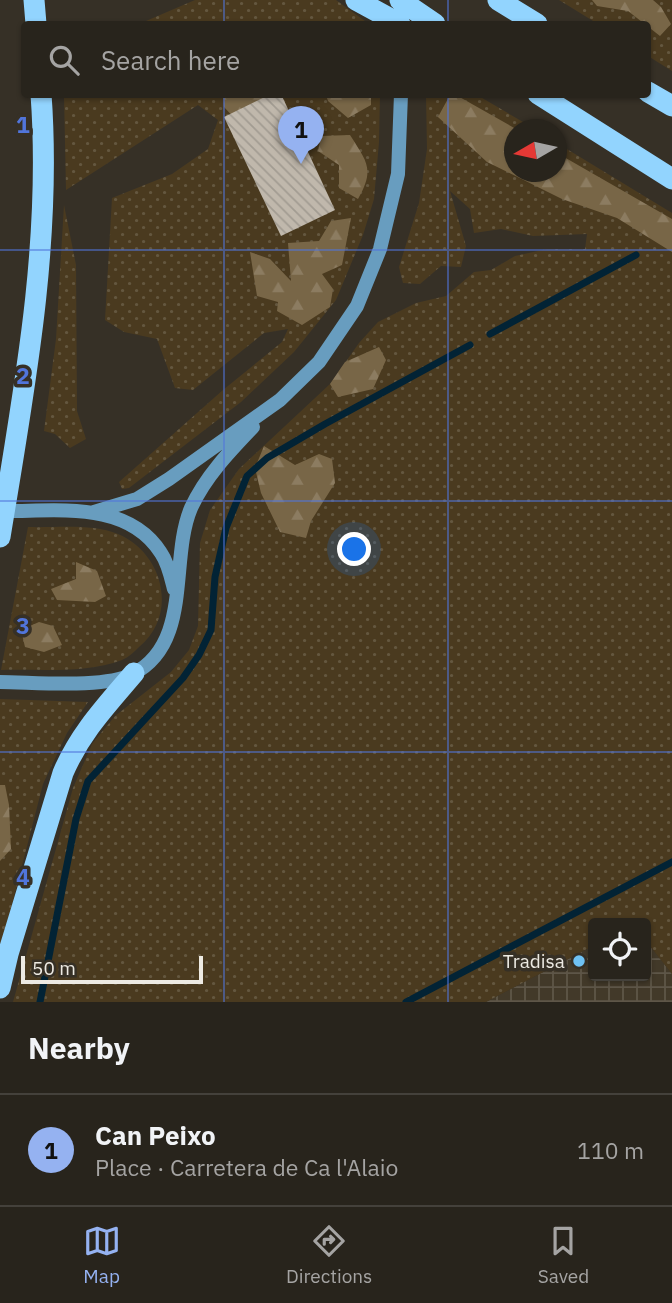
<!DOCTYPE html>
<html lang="en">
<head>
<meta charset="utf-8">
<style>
  body { margin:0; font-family:"IBM Plex Sans",sans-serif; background:#302c25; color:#f1f3f6 }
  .controls { position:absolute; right:21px; bottom:21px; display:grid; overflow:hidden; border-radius:7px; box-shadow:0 2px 5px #0004 }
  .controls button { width:63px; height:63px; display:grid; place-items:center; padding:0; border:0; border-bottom:2px solid #44413b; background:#28241c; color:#f1f3f6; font:35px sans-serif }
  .compass { position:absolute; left:504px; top:119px; width:63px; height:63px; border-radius:50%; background:#28241c; box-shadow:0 2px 5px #0004; rotate:261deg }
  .scale { position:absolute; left:21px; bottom:18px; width:182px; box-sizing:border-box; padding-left:7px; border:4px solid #edeae3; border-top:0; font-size:19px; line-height:24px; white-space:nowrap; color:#edeae3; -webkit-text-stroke:5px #363026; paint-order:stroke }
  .you { position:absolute; left:355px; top:550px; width:24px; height:24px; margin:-18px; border:5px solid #fff; border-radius:50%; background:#1a73e8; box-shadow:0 0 0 10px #1a73e833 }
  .badge { display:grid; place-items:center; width:46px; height:46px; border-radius:50%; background:#95b2f1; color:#111; font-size:23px; font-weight:700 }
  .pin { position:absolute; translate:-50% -58px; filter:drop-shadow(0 2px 4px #0008) }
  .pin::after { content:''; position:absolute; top:37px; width:24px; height:21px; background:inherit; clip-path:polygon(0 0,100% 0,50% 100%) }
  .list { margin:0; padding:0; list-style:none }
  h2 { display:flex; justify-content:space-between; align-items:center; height:91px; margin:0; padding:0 28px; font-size:30px }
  h2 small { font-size:23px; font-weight:400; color:#a5a4a3 }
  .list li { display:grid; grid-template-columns:46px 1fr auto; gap:21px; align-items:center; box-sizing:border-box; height:112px; padding:0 28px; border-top:2px solid #44413b }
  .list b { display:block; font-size:26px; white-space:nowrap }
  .list p { margin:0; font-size:23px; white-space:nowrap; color:#a5a4a3 }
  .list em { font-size:23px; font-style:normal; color:#a5a4a3 }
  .icon { flex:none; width:38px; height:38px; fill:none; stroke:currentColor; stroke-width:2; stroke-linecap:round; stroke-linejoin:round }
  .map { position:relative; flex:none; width:672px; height:1002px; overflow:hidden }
  .search { position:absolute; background:#28241c; box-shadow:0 2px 5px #0004; left:21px; right:21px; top:21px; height:77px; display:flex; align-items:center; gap:18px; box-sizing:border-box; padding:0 24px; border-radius:7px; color:#a5a4a3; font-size:26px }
  .sheet { height:203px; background:#28241c }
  nav { display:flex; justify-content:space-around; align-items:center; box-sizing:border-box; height:98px; border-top:2px solid #44413b; background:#28241c; font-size:19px; color:#a5a4a3 }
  nav a { display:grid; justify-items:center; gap:4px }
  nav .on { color:#95b2f1 }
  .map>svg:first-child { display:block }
</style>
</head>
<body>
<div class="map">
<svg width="672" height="1002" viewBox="0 0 672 1002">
  <defs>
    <pattern id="industrial-grid" width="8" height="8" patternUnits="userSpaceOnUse" patternTransform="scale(1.75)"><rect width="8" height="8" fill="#423929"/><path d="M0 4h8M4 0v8" fill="none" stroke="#5e5648"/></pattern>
    <pattern id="grass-dots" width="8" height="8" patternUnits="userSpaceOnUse" patternTransform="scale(1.75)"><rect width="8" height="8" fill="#4a3a1f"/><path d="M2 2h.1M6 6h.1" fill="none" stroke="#64573f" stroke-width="1.8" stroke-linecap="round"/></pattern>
    <pattern id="forest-firs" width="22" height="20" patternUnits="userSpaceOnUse" patternTransform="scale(1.75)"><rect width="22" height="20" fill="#786647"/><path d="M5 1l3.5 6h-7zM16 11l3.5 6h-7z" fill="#8c7c61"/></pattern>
    <pattern id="building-back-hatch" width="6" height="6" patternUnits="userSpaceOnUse" patternTransform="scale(1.75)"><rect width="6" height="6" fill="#c0b8ac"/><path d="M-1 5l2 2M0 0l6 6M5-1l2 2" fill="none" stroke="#a29c92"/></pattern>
  </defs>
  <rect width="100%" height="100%" fill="#363026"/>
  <path fill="url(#industrial-grid)" d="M646,941L672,974V1002H486L593,946V976H646Z"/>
  <path fill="url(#grass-dots)" d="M195,0H336L369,24H139Z
    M559,0H672V71L648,56V24H598Z
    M64,95H380L379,142L374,199L363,235L336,300L294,352L241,402L129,488L122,489L119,482L223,390L282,342L288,329L264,333L193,390L175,388L157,339L124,332L105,320L112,198L172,174L208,149L218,120L198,105L66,190Z
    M426,95H477L535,129L514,130V172H556L557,143L672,213V974L646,941V923H593V946L486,1002H13L73,788L92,744L115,716L171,672L189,650L198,626L200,543L210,510L239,469L330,384L359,343L378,322L416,303L446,296L474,272L491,270L515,256L547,249H585L587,234L533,236L501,229L474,233L470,209L450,191L466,246L461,267L441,266L420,284L403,283L399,267L419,203L427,149Z
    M64,205L76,265L77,411L86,439L70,448L55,434L44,431L56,339Z
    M28,527C56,528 91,523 118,534C163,553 179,614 139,647C134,652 129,657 122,660C85,674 40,669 1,670Z
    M0,699L88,702L67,733L43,784L0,951Z"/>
  <path fill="url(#forest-firs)" d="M592,0H653L661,7L671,24L660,36L628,11L597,6Z
    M223,95H265L257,110L238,122L224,107Z
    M326,95H371V105L348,118L328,101Z
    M450,95H456L516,129L514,172H556L557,153L672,219V252L617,218L562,199L487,162L438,117Z
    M350,135C367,162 375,169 358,199L339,188V165L318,151L321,136Z
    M351,218L342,265L322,274L333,289L330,307L302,325L277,311L278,302L257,296L250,252L270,259L291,281L288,243L319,241L331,221Z
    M379,347L386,360L373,389L338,397L330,384L345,362Z
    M264,446L295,465L319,454L332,459L335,483L311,521L306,538L280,532L261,493L255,468Z
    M76,562L97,571L106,596L95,602L57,600L51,589L76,579Z
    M39,622L53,626L62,645L44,652L25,647L21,630Z
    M0,785H5L9,805L11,849L0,861Z"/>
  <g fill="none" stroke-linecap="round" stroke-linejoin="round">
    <path stroke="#022335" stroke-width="7" d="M490,334L636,255
      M40,1002L76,819L88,781L183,678L199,655L211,630L215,577L226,528L247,476L267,458L325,424L470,345
      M406,1002L672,862"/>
  </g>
  <path fill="url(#building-back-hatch)" d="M271,94H281L335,210L281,236L224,117Z"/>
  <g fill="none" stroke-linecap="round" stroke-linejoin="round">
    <path stroke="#689dbf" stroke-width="14" d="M0,511C54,512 127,499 161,553C168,563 171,577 174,589
      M94,512L137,499L169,479L280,400L319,362L357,306L380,249L398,174L401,94
      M0,682C34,682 104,689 133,674C193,643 169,560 191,508C205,477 230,451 253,427"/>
    <path stroke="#92d4fe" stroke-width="21" d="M34,0L36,24
      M356,0L400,24
      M400,0L435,24
      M498,0L537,24
      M648,92L672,106
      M538,94L672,179
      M0,537C24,391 52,243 41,94
      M0,988L8,954L63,773C80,733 106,706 134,673"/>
  </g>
  <path fill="none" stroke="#5175db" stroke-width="2" stroke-opacity="0.55" d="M224,0V24M448,0V24M224,94V1002M448,94V1002M0,250H672M0,501H672M0,752H672"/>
  <circle fill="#6fc2f4" stroke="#363026" stroke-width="2.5" cx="579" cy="961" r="7"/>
  <g text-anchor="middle" stroke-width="7" stroke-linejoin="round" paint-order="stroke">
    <g font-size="19" fill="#edeae3" stroke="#363026" text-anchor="end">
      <text x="565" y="968">Tradisa</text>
    </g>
  </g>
  <g font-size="23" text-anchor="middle" font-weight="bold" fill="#5175db" stroke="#363026" stroke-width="7" stroke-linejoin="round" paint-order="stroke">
    <text x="23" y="133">1</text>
    <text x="23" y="384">2</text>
    <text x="23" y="634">3</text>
    <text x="23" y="885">4</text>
  </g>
</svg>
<div class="controls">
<button><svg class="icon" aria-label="locate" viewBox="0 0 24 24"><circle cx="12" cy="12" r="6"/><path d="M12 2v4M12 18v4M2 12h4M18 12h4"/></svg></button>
</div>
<svg class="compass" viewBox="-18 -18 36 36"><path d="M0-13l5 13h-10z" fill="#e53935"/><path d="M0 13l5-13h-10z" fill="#a5a4a3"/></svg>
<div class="scale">50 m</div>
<div class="you"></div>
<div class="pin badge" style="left:301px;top:164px">1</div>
<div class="search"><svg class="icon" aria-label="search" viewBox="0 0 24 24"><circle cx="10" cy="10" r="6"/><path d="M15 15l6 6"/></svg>Search here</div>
</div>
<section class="sheet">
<h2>Nearby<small></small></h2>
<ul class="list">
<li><span class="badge">1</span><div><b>Can Peixo</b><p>Place · Carretera de Ca l'Alaio</p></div><em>110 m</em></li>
</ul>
</section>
<nav>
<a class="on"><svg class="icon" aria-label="map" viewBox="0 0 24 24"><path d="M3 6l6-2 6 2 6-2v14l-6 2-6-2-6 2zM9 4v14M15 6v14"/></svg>Map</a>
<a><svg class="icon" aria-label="directions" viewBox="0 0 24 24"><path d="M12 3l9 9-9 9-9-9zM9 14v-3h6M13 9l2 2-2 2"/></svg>Directions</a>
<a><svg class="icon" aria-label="saved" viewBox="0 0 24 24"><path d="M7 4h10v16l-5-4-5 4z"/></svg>Saved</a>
</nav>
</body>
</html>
